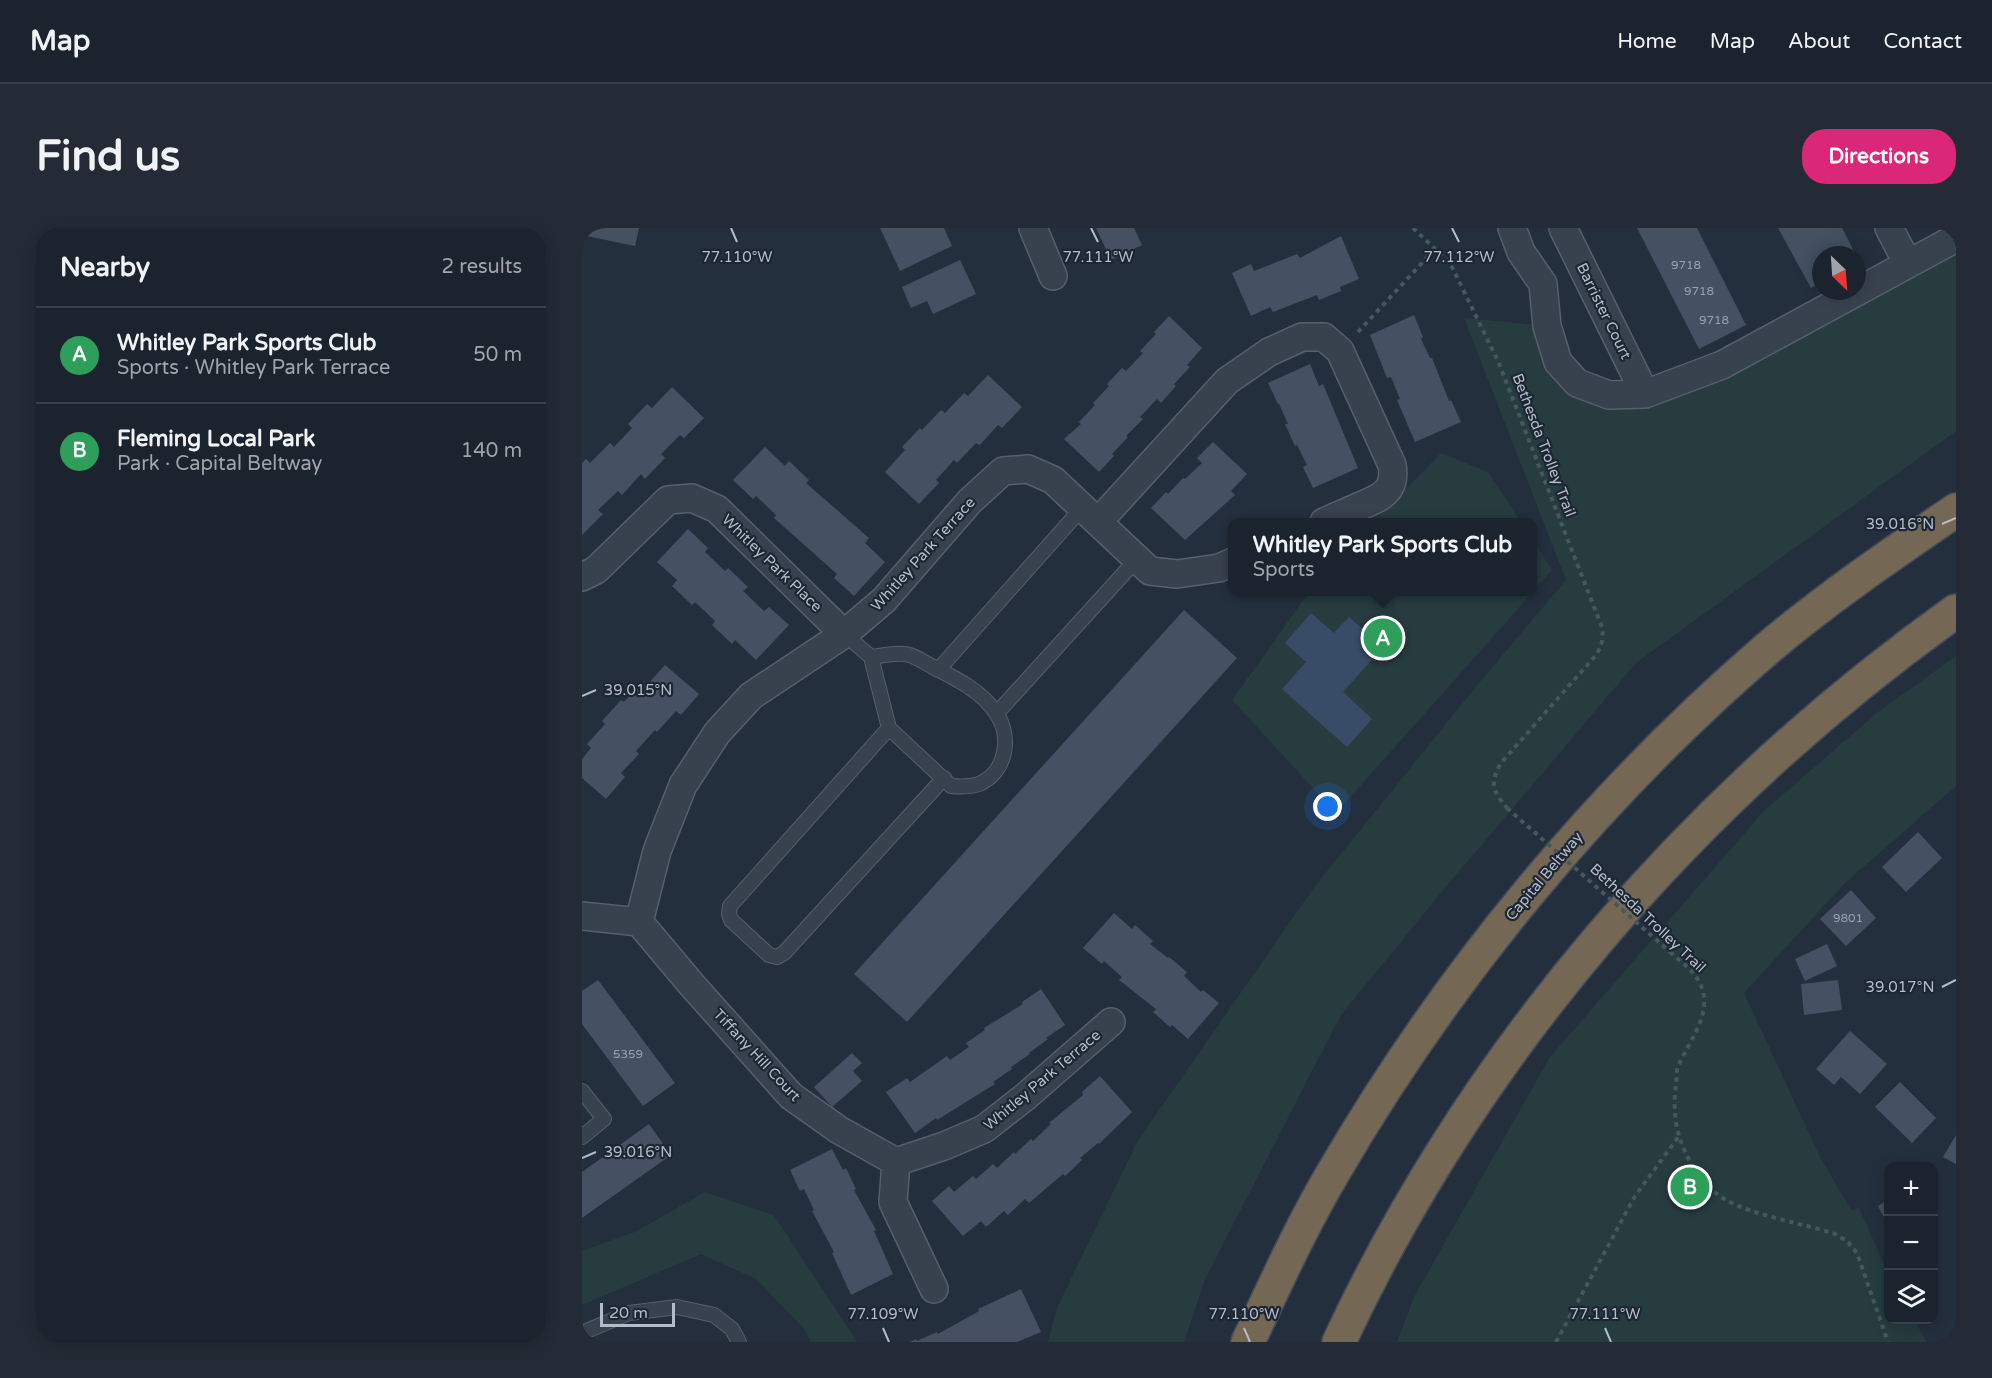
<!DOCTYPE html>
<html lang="en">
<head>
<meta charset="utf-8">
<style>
  body { margin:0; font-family:"Varela Round",sans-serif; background:#242b36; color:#f1f3f6 }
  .controls { position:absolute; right:18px; bottom:18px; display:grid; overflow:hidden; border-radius:12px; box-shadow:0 3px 15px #0003 }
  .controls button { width:54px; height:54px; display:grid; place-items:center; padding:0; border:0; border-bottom:2px solid #39404a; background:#1b232e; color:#f1f3f6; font:30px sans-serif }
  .compass { position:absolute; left:1230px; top:18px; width:54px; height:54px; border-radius:50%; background:#1b232e; box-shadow:0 3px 15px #0003; rotate:155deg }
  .scale { position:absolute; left:18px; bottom:15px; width:75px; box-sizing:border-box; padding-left:6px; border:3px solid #b4bcc9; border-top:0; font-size:16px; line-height:21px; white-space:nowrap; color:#b4bcc9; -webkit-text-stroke:4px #1d2633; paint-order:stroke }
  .you { position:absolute; left:746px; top:579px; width:21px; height:21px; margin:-15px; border:4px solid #fff; border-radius:50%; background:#1a73e8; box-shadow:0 0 0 9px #1a73e833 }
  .badge { display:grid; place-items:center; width:39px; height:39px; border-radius:50%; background:#db2777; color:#fff; font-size:20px; font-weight:700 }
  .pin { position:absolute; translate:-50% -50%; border:3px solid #fff; box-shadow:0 2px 6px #0006 }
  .popup { position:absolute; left:646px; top:290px; width:309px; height:78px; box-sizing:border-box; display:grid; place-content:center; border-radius:12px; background:#1b232e; filter:drop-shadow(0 2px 4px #0005); font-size:20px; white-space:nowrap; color:#a0a4aa }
  .popup b { font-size:22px; color:#f1f3f6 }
  .popup::after { content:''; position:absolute; left:50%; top:100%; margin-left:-12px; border:12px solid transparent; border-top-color:#1b232e }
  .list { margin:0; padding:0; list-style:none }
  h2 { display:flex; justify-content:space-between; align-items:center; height:78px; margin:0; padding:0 24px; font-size:26px }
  h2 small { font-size:20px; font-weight:400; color:#a0a4aa }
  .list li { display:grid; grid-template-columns:39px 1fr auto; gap:18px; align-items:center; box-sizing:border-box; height:96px; padding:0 24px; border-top:2px solid #39404a }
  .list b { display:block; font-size:22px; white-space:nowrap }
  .list p { margin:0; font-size:20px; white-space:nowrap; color:#a0a4aa }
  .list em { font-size:20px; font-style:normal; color:#a0a4aa }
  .icon { flex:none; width:33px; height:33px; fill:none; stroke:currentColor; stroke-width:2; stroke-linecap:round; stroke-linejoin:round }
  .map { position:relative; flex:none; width:1374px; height:1114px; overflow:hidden; border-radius:24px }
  header { display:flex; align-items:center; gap:36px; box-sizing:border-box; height:84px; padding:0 30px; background:#1b232e; border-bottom:2px solid #39404a }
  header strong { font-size:28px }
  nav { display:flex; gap:33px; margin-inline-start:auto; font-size:21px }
  .intro { display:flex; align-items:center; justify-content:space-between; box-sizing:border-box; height:144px; padding:0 36px }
  h1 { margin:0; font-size:42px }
  .button { padding:15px 27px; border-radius:24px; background:#db2777; color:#fff; font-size:21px; font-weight:700 }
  main { display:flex; gap:36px; padding:0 36px }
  aside { flex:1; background:#1b232e; border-radius:24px; box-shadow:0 3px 15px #0003 }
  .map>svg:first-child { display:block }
</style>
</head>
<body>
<header>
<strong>Map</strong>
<nav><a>Home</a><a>Map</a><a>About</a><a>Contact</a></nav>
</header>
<div class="intro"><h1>Find us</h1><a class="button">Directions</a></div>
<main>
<aside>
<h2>Nearby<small>2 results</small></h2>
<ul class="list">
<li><span class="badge" style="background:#2e9e5b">A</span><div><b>Whitley Park Sports Club</b><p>Sports · Whitley Park Terrace</p></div><em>50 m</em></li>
<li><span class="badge" style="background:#2e9e5b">B</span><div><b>Fleming Local Park</b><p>Park · Capital Beltway</p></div><em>140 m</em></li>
</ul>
</aside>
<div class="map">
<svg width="1374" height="1114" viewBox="0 0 1374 1114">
  <rect width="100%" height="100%" fill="#242f3e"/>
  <path fill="#263c3f" d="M1374,10V203L1054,435L863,660L759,787L623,1051L602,1114H466L475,1080L555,914L733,658L897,455L984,352L882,90L965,98L976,134L1063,166Z
    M859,225L906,244L939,294H791Z
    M951,313L970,342L951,363Z
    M727,364H951L754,585L650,472Z
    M1374,428V558L1263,655L1162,765L1238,929L1269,982L1277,980L1306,1045V1092H1332L1345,1114H815L832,1069L968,829L1182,583L1296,484Z
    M123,964L192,987L275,1114H229L223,1102L174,1051L119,1026L0,1077V1023L55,1003Z"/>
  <path fill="#394c67" d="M729,385L752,405L767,389L801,419L761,464L790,491L765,519L700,461L724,434L703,415Z"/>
  <path fill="#455162" d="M1,0H57L53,18L0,7Z
    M298,0H362L370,18L318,43Z
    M514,0H552L560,17L529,32Z
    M1055,0H1115L1164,97L1117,121Z
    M1196,0H1260L1274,27H1239V54L1229,60Z
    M759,8L777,51L758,59L759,63L737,72L735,67L691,84L688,79L669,88L650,45L669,36L672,43L715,26L718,30Z
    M378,32L394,66L351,86L345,73L329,80L320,59Z
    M832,87L841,109L839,111L848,130H850L867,173L869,172L879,194L833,214L815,172L818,171L809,149L805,150L788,107Z
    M587,88L620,120L605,137L608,139L592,156L594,158L579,175L575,171L558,189L561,191L544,208L546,209L530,226L532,228L517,244L482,211L499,196L497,194L513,177L511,175L527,158L525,156L540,140L544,143L561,125L558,123L574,106L572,104Z
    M728,136L737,158L741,156L776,240L731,260L721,239L725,237L715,217L713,218L703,196H706L697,176H696L686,155Z
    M406,147L440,179L420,200L416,197L398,217L394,215L375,235L372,232L354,252L357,255L337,276L303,244L323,222L320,219L338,200L340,202L359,182L363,185L382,165L386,168Z
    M90,159L122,190L102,210L98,207L79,226L83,230L63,251L59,246L40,267L36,263L16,282L21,286L0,307V235L4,231L8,235L28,215L32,219L50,200L46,196L65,176L70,180Z
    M631,214L665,246L649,263L653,267L603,312L569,280L584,264L586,266L601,250L603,251L620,235L615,230Z
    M183,219L203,238L207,233L227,252L224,255L287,310L283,315L303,334L272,368L252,350L255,346L192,290L194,287L174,268L171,271L151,252Z
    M106,301L126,320L123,324L143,343L146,340L166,359L161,363L182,383L187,379L207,397L174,432L153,412L150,416L130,397L133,393L113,374L110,377L90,358L95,352L75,334Z
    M602,382L655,430L325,794L272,746Z
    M83,437L117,466L99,487L94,483L75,504L73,502L54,523L57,526L39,545L43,549L24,571L0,550V531L9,520L5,516L23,496L20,493L39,472L42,474L60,454L64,458Z
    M1336,604L1360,630L1324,664L1300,639Z
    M1269,662L1294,690L1264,718L1238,691Z
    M532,685L550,701L553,697L571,713L568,716L586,730L587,729L605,744L602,748L619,764L621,762L637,775L606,811L590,797L588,799L571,784L574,781L537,752L540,749L522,733L520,736L501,720Z
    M1245,716L1255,738L1223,753L1213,731Z
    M16,752L93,855L61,878L0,796V763Z
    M1256,752L1260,782L1222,787L1219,756Z
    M459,761L483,797L464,810L466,811L447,825L448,826L429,839L430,841L411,854L413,856L355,892L354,890L333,905L304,864L325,850L328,854L365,828L368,832L387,819L384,815L403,802L402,800L441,776L440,774Z
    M1268,803L1305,836L1278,866L1259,849L1252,857L1234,841Z
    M270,825L280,835L271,843L280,853L250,879L232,859Z
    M518,848L550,884L517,916L516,915L498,930L500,932L483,948L481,946L447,975L443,971L426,987L422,983L404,999L399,993L381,1008L350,973L367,958L372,964L391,948L394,951L411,936L415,940L432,924L433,926L449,911L451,913L469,896L467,895L501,867L500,864Z
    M1318,854L1354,890L1330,915L1293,879Z
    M67,896L89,927L0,990V944Z
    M1374,907V936L1361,929Z
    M250,921L261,942L264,940L274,961L272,962L294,1002L292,1003L311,1046L269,1067L250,1025L252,1024L230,983L232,982L222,961L218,963L208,942Z
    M1306,972V997L1296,978Z
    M439,1061L459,1104L435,1114H328L334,1111L335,1113L355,1104L356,1106L397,1083L396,1081Z"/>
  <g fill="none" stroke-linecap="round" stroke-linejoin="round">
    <g stroke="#565f6c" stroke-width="16">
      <path id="service" d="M262,406L289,429L307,500L369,558C379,559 388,559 397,556C425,544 430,508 414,485C400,463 373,450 351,439C343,435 331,426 322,426C311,425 299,428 289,429
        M356,442L501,279
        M415,485L555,331
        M307,500L148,678L147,686L149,692L187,727L195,729L202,725L362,550
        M0,863L22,891L0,909
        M0,1105L47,1085L95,1079L132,1087L150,1101L157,1114"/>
    </g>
    <g stroke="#565f6c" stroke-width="30">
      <path id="minor" d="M451,0L471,48
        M930,0L939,24L961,56L965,98L976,134L995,155L1027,167L1063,166L1140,137L1374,10
        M981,0L1063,166
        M1307,0L1326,36
        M517,293L645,153L687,124L720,109H742L758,123L810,237C815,264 798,270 776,279C765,284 753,289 742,294
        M0,349L14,342L86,272L110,270L135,281L262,406
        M0,688L57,694
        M57,694L75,623L101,557L135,505L169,468L262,406L302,372L388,273L421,243L446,241L471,252L568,343L595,346L637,340L651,334
        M57,694L110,757L209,868L257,902L314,934
        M352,1061L311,974L314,934L362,918L402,901L443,869L529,794"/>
    </g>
    <g stroke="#434c59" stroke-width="36">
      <path id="motorway" d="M666,1114C693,1057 719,999 751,945C865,749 1014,568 1186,420C1245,370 1310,326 1374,282
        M757,1114C894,821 1112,570 1374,383"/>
    </g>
    <path stroke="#44595c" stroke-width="4" stroke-dasharray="4.5 4.5" stroke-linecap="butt" d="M831,0L868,35L916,133L1021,402L1020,414L1015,426L919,535C907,556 911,563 925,580
      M776,104L853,21
      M1088,724C1103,737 1121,749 1122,771C1124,794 1105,817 1096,839C1094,844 1095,851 1094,857C1093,865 1092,875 1093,884C1094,916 1116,956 1144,972C1173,988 1220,995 1253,1006L1265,1013L1275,1025L1306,1114
      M974,1114L1053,968L1097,908"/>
    <use href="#service" stroke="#38414e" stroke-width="14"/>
    <use href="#minor" stroke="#38414e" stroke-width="27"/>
    <use href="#motorway" stroke="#746855" stroke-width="33"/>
    <path stroke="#44595c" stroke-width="4" stroke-dasharray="4.5 4.5" stroke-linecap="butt" d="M925,580L1088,724"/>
  </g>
  <path fill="none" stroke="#b4bcc9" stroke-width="2" d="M149,0L155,14M509,0L516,14M870,0L877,14M1360,296L1374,290M0,468L14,462M1360,759L1374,752M0,930L14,924M301,1100L307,1114M662,1100L668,1114M1023,1100L1029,1114"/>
  <g text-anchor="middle" stroke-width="4.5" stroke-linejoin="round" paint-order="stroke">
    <g font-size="12" fill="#98a1af">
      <text x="1104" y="41">9718</text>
      <text x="1117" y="67">9718</text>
      <text x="1132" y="96">9718</text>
      <text x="1266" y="694">9801</text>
      <text x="46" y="830">5359</text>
    </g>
    <g font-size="15" fill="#b4bcc9" stroke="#1d2633">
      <text transform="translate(1022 83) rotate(64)" y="5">Barrister Court</text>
      <text transform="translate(962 217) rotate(69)" y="5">Bethesda Trolley Trail</text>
      <text transform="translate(341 326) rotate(-48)" y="5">Whitley Park Terrace</text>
      <text transform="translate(190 335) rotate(44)" y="5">Whitley Park Place</text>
      <text transform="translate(962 648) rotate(-50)" y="5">Capital Beltway</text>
      <text transform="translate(1066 690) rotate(43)" y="5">Bethesda Trolley Trail</text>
      <text transform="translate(175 827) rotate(47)" y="5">Tiffany Hill Court</text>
      <text transform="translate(460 852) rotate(-40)" y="5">Whitley Park Terrace</text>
    </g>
  </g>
  <g font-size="15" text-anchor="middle" fill="#b4bcc9" stroke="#1d2633" stroke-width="4.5" stroke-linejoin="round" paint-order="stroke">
    <text x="155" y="34">77.110°W</text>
    <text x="516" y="34">77.111°W</text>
    <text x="877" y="34">77.112°W</text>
    <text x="1318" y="301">39.016°N</text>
    <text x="56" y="467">39.015°N</text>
    <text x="1318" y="764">39.017°N</text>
    <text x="56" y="929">39.016°N</text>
    <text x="301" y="1091">77.109°W</text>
    <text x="662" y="1091">77.110°W</text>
    <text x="1023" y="1091">77.111°W</text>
  </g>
</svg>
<div class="controls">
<button>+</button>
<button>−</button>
<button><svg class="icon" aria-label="layers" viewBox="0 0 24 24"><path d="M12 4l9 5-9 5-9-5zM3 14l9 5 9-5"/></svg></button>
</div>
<svg class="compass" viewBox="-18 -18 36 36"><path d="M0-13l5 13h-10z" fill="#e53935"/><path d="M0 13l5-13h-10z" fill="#a0a4aa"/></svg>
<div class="scale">20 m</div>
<div class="you"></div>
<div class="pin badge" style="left:801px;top:410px;background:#2e9e5b">A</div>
<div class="popup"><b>Whitley Park Sports Club</b>Sports</div>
<div class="pin badge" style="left:1108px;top:959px;background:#2e9e5b">B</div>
</div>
</main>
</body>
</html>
